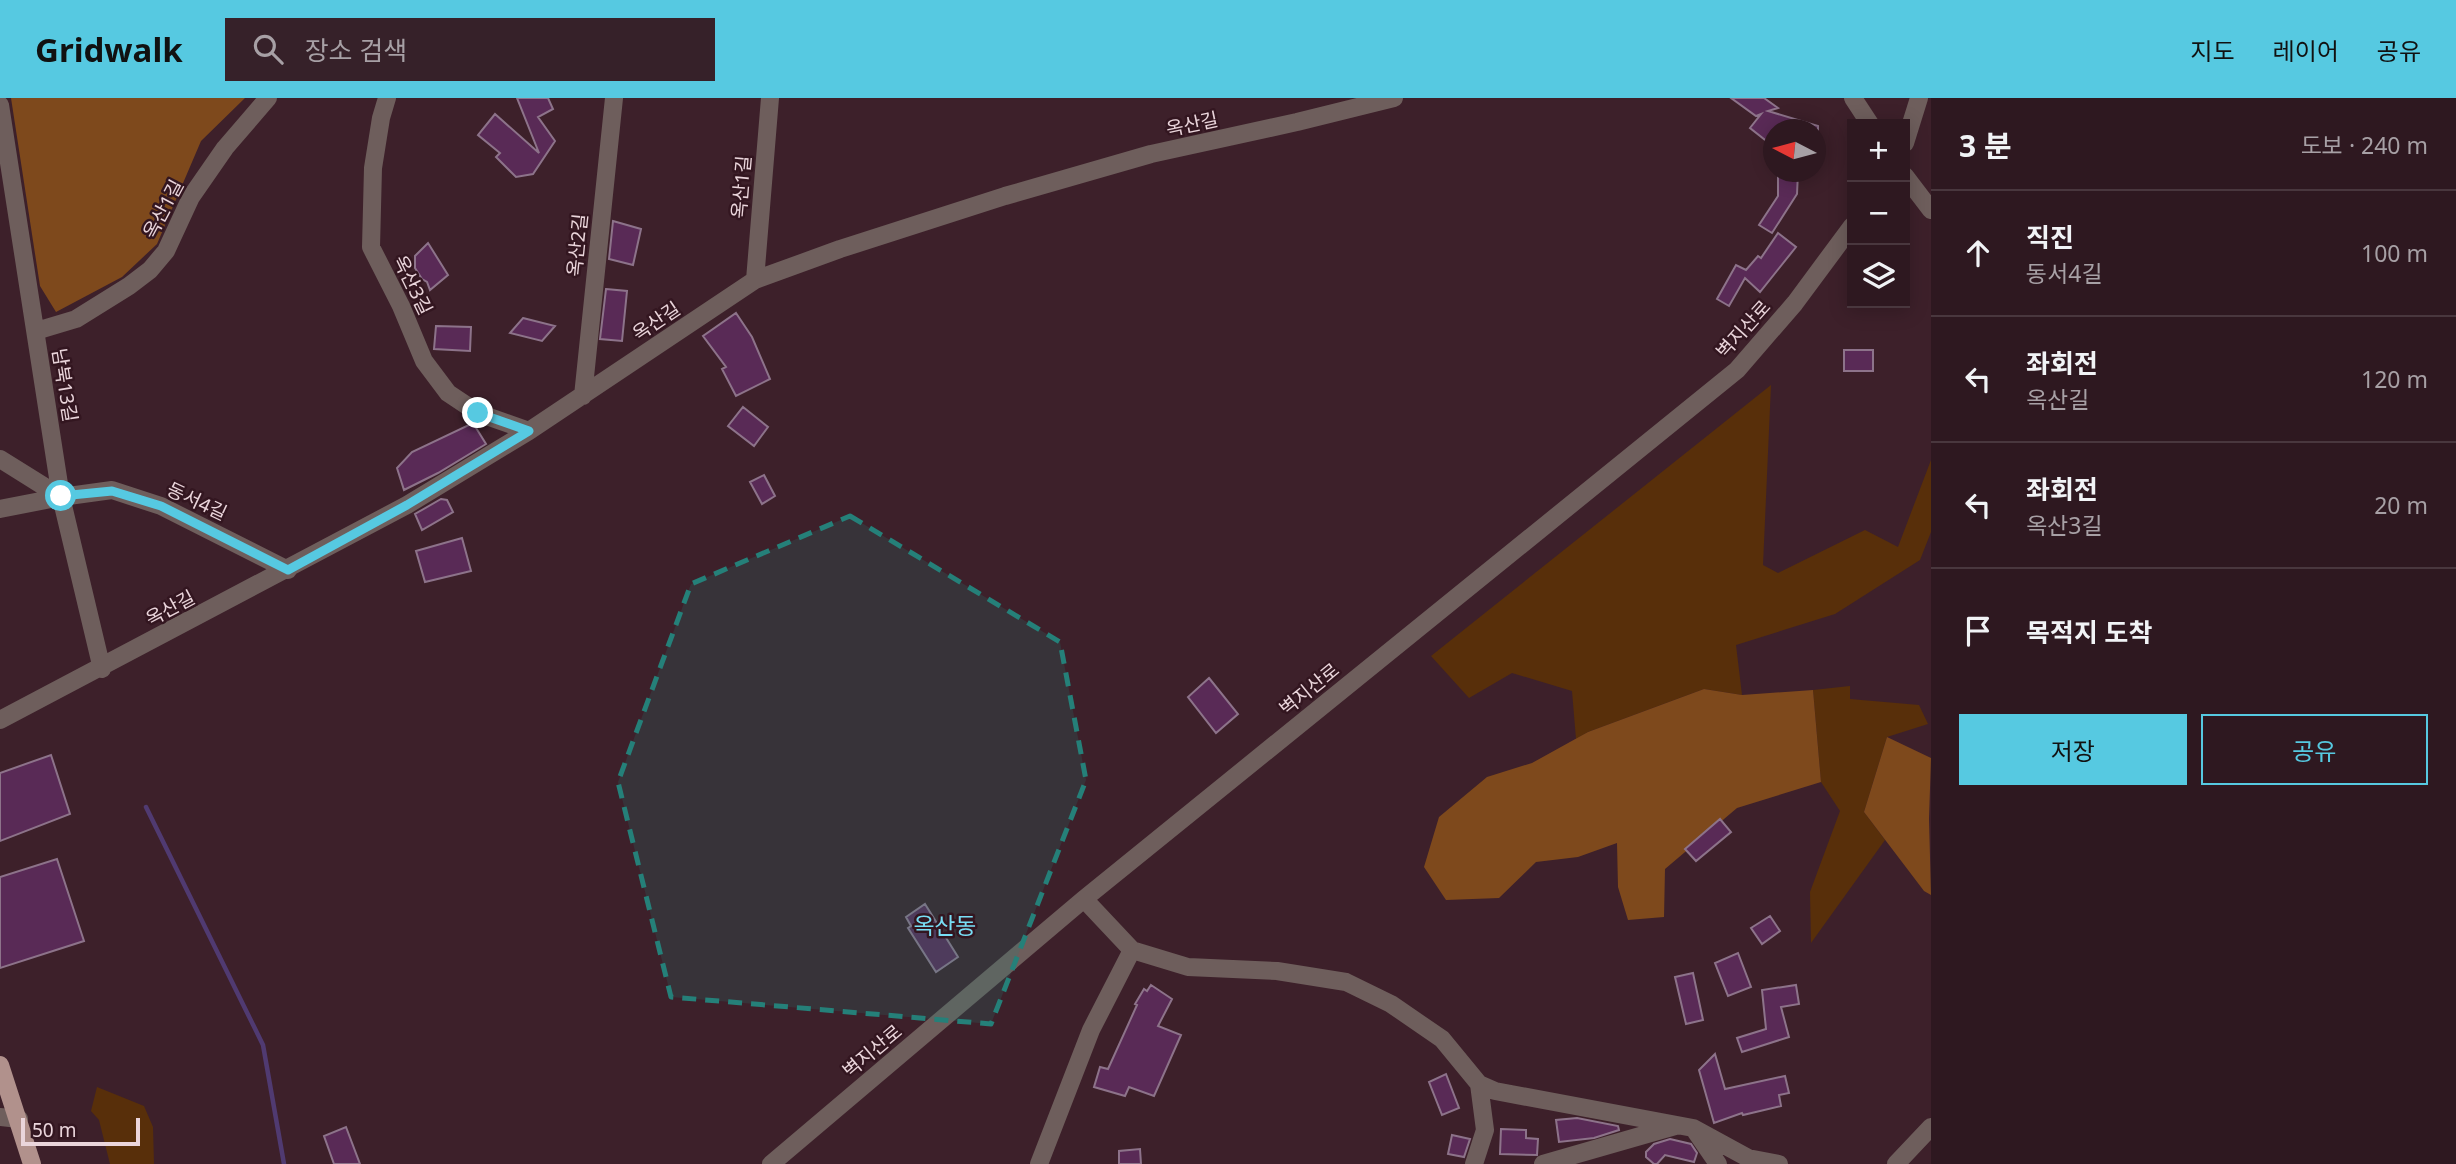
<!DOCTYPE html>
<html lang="ko">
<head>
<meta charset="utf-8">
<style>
  body { margin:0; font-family:"Noto Sans","Noto Sans KR",sans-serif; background:#362129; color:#f1f3f6 }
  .controls { position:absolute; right:21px; top:21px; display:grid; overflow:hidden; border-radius:0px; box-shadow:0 4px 18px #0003 }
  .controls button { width:63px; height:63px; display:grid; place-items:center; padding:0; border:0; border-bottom:2px solid #49373e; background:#2e1820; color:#f1f3f6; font:35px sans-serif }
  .compass { position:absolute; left:1763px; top:21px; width:63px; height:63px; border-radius:50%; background:#2e1820; box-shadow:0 4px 18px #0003; rotate:276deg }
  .scale { position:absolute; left:21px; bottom:18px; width:119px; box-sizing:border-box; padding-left:7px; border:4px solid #ead5db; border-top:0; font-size:19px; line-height:24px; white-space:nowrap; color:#ead5db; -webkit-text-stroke:5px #331620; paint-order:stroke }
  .stop { position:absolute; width:21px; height:21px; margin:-16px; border:5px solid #56c9e1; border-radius:50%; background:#fff }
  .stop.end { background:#56c9e1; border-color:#fff; box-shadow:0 2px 7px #0008 }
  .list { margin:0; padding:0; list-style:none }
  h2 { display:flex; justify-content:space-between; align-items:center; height:91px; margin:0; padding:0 28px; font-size:30px }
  h2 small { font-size:23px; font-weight:400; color:#a7a0a5 }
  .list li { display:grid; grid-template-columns:46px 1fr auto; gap:21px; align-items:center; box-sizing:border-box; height:126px; padding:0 28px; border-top:2px solid #49373e }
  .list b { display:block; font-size:26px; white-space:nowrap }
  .list p { margin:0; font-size:23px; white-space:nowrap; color:#a7a0a5 }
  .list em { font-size:23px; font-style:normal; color:#a7a0a5 }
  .actions { display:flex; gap:14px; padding:21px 28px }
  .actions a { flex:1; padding:16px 0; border:2px solid #56c9e1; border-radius:0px; text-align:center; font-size:24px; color:#56c9e1 }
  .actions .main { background:#56c9e1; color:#111 }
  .icon { flex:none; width:38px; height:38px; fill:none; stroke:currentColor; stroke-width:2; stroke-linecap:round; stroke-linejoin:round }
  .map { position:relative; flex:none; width:1931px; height:1066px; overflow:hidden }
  header { display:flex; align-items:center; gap:42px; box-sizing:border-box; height:98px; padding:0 35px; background:#56c9e1; color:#111 }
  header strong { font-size:33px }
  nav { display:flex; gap:38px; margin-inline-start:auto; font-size:24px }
  .search { width:490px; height:63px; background:#362129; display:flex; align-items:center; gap:18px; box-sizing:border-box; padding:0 24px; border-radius:0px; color:#a7a0a5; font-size:26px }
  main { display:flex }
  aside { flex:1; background:#2e1820 }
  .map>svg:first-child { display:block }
</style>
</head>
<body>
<header>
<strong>Gridwalk</strong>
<div class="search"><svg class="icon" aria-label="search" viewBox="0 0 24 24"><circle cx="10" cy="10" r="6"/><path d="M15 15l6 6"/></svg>장소 검색</div>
<nav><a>지도</a><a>레이어</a><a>공유</a></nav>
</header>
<main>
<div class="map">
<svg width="1931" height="1066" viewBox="0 0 1931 1066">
  <rect width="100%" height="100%" fill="#3d202a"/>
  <path fill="#582f0a" d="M1771,287L1763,467L1778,475L1865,432L1898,449L1931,362V434L1920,462L1835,516L1736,547L1742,597L1704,591L1588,634L1576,641L1572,593L1512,575L1469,600L1431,558Z
    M1850,588V601L1919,607L1928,626L1887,639L1864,714L1885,742L1811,845L1810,794L1840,713L1821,684L1813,592Z
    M97,989L144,1008L153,1029L154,1066H110L99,1022L91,1013Z"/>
  <path fill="#7e491c" d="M11,0H245L201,43L157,146L122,179L56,214L40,188Z
    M1704,591L1742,597L1813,592L1821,684L1737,710L1665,771L1664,819L1628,822L1618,789L1617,745L1578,759L1536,764L1499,800L1446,802L1424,769L1439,719L1487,679L1532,665L1588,634Z
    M1887,639L1931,660L1929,721L1931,797L1924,793L1864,714Z"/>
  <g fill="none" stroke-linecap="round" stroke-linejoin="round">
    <path stroke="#503a71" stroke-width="4.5" d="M146,709L263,947L284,1066"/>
  </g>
  <path fill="#592a56" stroke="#8d738a" stroke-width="2" d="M517,0H548L553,11L538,19L555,43L533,76L516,79L496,59L500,55L478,37L495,16L539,55Z
    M1731,0H1764L1778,10L1768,13L1818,28V32H1774V38L1769,45L1750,30L1761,16L1756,18Z
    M1778,74H1798L1797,96L1772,135L1759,127L1778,98Z
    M613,123L641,131L633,167L609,161Z
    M1778,135L1796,149L1760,194L1745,180L1729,208L1717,201L1736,167L1746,172L1758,158L1761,160Z
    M428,145L448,177L430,192L427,184L422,181L415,170V158Z
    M606,191L627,193L622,243L600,241Z
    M736,215L752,239L770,281L736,298L722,271L726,269L703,238Z
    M523,220L555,228L542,243L510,235Z
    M436,228L471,229L470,253L434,251Z
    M1844,252H1873V273H1844Z
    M743,309L768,329L754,348L728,328Z
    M473,325L486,346L438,375L404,392L397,370L412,354Z
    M764,377L775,398L762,406L750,384Z
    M441,401L447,402L453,414L422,432L415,416Z
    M462,440L471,473L425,484L416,453Z
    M1209,580L1238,616L1216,635L1188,599Z
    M51,657L70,716L0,743V675Z
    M1720,721L1731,734L1696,763L1685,751Z
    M57,761L84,843L0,870V779Z
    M925,806L958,859L936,874L908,830L911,828L906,819Z
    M1770,818L1780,833L1762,846L1751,830Z
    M1738,855L1751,889L1728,898L1715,865Z
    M1693,875L1703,922L1686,926L1675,879Z
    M1151,887L1172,901L1158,928L1181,937L1154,998L1129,989L1125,998L1094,989L1100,969L1108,971L1137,907L1135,906L1144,891L1147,893Z
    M1796,887L1799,906L1781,909L1789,939L1742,954L1737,940L1766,931L1762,892Z
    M1715,956L1725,991L1785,978L1789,995L1779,997L1781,1008L1743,1017L1742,1015L1714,1025L1699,972Z
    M1446,976L1459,1010L1442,1017L1429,984Z
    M1577,1020L1618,1028L1619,1032L1594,1040L1559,1044L1556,1022Z
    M346,1029L360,1066H334L324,1038Z
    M1501,1031L1526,1032V1040L1538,1041L1537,1057L1500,1056Z
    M1452,1037L1470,1041L1464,1059L1448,1056Z
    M1670,1041L1691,1046L1697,1055L1694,1064L1665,1057L1657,1066H1654L1646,1059V1054L1654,1046Z
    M1140,1051L1141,1066H1119V1053Z"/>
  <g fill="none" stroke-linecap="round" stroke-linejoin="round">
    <path stroke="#6e5e5c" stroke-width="18" d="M387,0L381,20L373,70L371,149L401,208L424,263L448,295L478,315L529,333
      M1853,0L1870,26
      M0,7L61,399L102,571
      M1905,45L1919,0
      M1905,78L1931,112
      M755,182L770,0
      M36,233L76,221L129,188L150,172L166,153L191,99L225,50L268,0
      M583,298L614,0
      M0,361L61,399
      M0,411L61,399L112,392L161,408L288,472
      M0,622L407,407L529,333L755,182L840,151L1005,98L1151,56L1297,24L1394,0
      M1084,801L1132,852L1188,869L1277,873L1346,884L1391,906L1442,941L1479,986L1495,993L1693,1030L1748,1060L1779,1066
      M0,1019L19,1021
      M1696,1034L1718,1066
      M771,1066L1084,801L1737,272L1795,205L1852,128
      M1039,1066L1091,932L1132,852
      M1474,1066L1485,1032L1479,986
      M1543,1066L1675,1028
      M1896,1066L1931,1029"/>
    <path stroke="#b1918c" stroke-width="18" d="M0,967L32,1066"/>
  </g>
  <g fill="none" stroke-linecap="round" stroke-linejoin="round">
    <path stroke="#56c9e1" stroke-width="9" d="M61,398L112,393L161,408L288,472L407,407L529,333L478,315"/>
  </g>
  <path fill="#258079" fill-opacity="0.2" stroke="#258079" stroke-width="5" stroke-dasharray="14 9" stroke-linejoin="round" d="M850,418L1060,544L1086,682L991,926L671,899L618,684L691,486Z"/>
  <g text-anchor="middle" stroke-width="5" stroke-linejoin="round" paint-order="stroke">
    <g font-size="19" fill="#ead5db" stroke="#331620">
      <text transform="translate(1192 26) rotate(-12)" y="7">옥산길</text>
      <text transform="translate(741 89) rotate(-85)" y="7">옥산1길</text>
      <text transform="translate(163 111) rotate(-62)" y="7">옥산1길</text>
      <text transform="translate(577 147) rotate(-84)" y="7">옥산2길</text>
      <text transform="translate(413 187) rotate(64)" y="7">옥산3길</text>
      <text transform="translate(656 223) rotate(-34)" y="7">옥산길</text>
      <text transform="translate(1743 231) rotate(-48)" y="7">벽지산로</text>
      <text transform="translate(65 287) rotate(81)" y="7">남북13길</text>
      <text transform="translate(197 403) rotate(25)" y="7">동서4길</text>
      <text transform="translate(170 510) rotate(-28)" y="7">옥산길</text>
      <text transform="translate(1309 591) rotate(-39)" y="7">벽지산로</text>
      <text transform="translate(872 953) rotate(-40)" y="7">벽지산로</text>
    </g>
    <g font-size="23" fill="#78def5" stroke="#331620">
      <text x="945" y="836">옥산동</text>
    </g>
  </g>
</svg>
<div class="controls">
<button>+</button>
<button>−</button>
<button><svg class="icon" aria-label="layers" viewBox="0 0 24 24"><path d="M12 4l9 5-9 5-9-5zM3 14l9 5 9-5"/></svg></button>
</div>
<svg class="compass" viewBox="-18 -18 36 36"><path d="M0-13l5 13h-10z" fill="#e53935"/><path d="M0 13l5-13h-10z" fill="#a7a0a5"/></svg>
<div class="scale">50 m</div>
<div class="stop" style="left:61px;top:398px"></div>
<div class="stop end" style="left:478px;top:315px"></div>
</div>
<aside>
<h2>3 분<small>도보 · 240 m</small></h2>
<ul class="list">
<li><svg class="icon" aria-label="ahead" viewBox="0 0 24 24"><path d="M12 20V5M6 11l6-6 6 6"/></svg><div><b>직진</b><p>동서4길</p></div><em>100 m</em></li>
<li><svg class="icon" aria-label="left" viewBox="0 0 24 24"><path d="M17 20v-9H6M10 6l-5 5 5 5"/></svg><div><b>좌회전</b><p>옥산길</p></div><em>120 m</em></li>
<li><svg class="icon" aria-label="left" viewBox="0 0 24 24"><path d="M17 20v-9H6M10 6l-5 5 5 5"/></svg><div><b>좌회전</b><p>옥산3길</p></div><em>20 m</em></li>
<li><svg class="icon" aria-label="arrive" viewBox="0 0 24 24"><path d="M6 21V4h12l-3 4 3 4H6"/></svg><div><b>목적지 도착</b></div></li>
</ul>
<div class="actions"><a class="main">저장</a><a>공유</a></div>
</aside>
</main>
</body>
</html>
